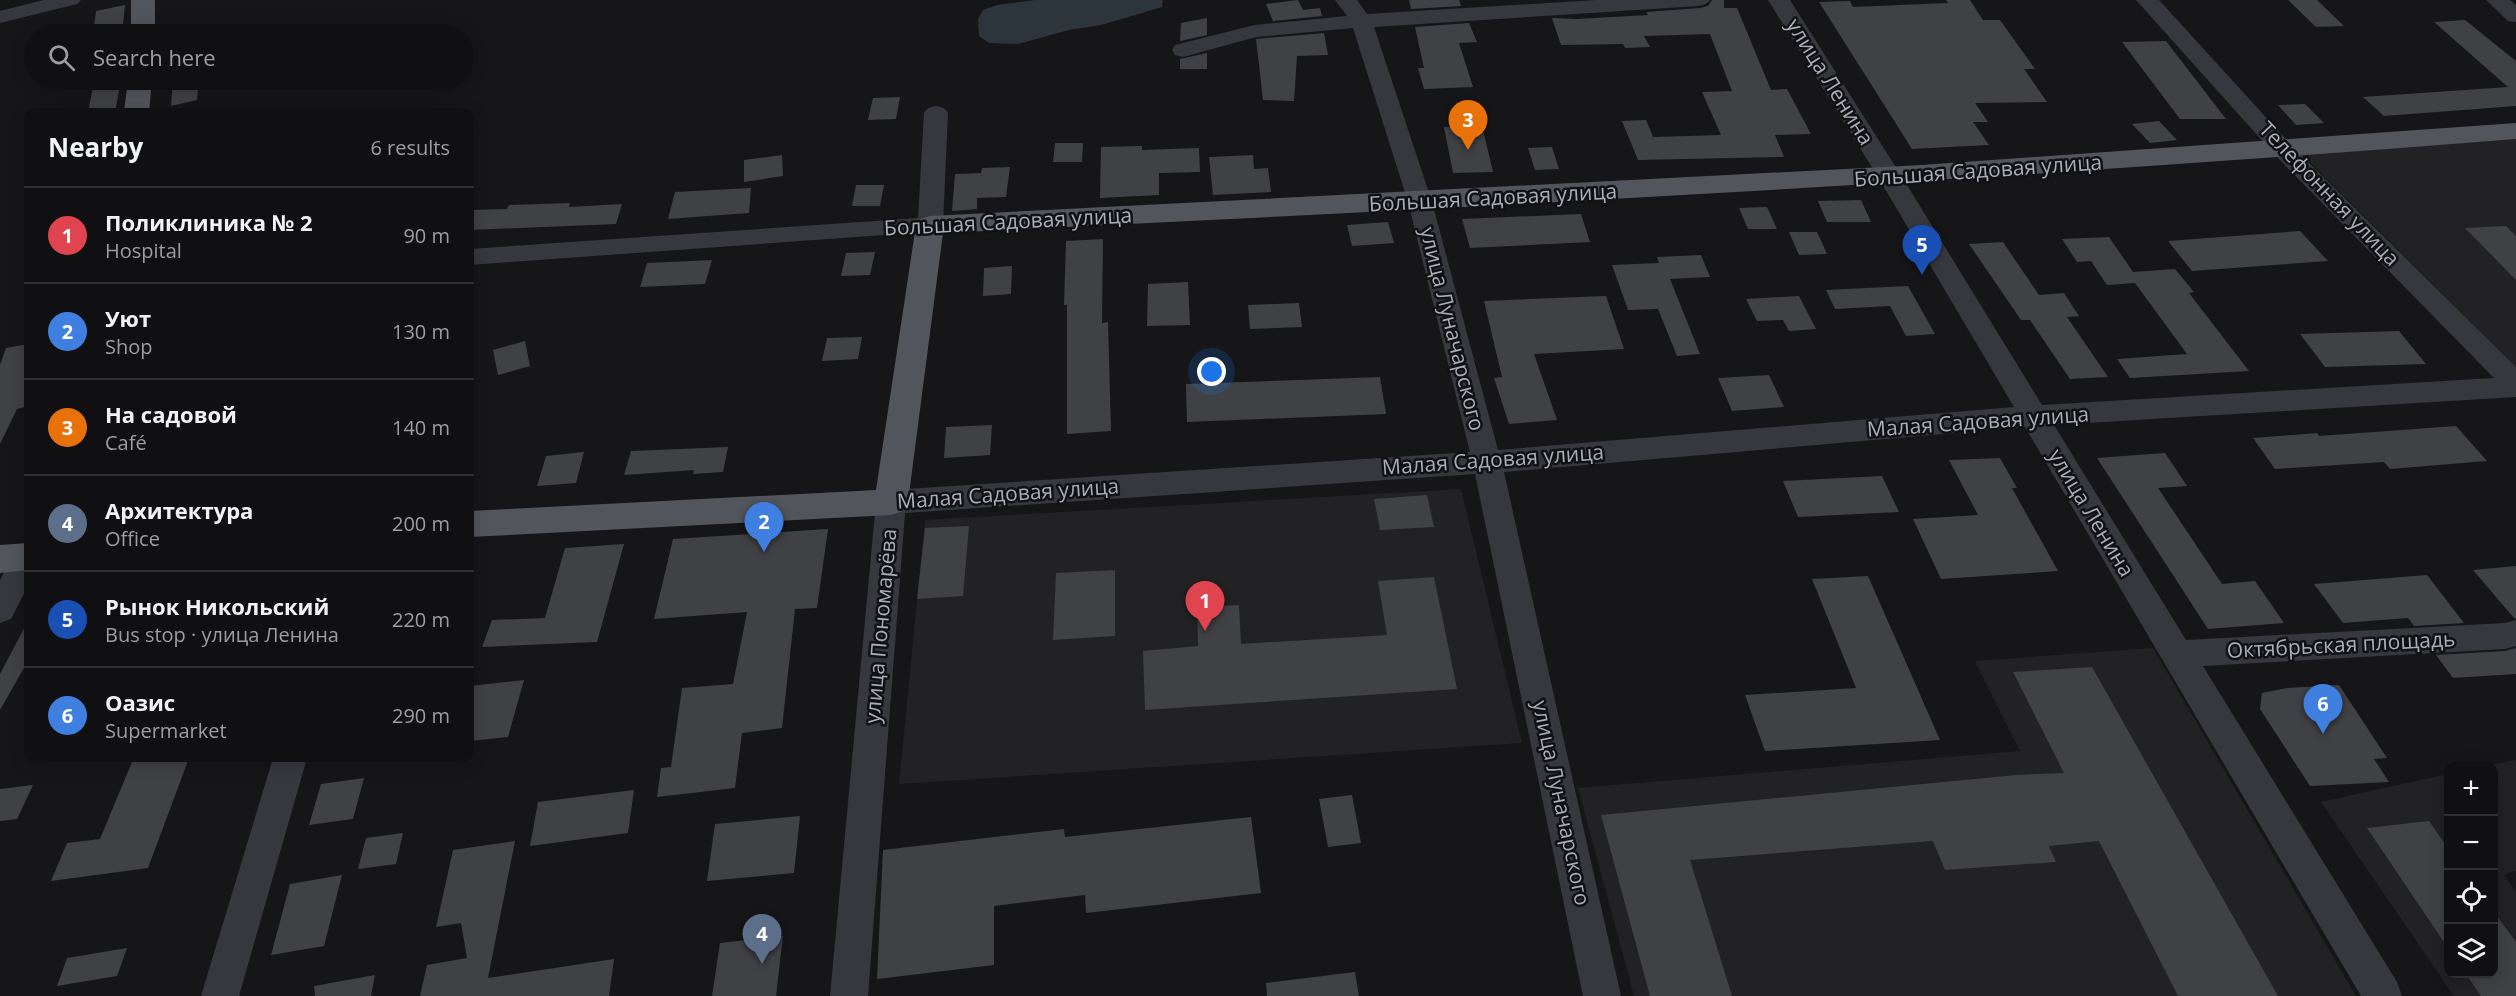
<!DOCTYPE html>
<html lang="en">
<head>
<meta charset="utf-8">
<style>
  body { margin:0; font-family:"Open Sans",sans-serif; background:#1e1e20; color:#f1f3f6 }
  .controls { position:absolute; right:18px; bottom:18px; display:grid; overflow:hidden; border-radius:12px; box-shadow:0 3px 15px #0003 }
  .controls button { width:54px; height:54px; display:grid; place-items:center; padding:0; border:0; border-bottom:2px solid #303032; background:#101012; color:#f1f3f6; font:30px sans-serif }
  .you { position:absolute; left:1212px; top:372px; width:21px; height:21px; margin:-15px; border:4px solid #fff; border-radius:50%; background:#1a73e8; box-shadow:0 0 0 9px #1a73e833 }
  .badge { display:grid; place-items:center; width:39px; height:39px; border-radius:50%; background:#f2b134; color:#fff; font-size:20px; font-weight:700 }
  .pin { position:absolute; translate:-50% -50px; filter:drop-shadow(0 2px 3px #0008) }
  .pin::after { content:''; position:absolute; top:32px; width:21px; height:18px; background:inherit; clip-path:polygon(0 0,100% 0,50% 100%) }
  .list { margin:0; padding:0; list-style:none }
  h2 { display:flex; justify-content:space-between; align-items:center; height:78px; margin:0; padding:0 24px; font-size:26px }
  h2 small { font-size:20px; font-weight:400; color:#9c9d9f }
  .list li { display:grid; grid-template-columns:39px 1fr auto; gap:18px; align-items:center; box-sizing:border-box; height:96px; padding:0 24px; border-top:2px solid #303032 }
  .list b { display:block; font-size:22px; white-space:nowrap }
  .list p { margin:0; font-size:20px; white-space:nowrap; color:#9c9d9f }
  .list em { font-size:20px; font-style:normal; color:#9c9d9f }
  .icon { flex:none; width:33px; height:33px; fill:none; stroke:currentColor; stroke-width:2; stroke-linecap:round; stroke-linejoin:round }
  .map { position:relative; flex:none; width:2516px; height:996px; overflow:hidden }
  .search { position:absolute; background:#101012; box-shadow:0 3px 15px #0003; left:24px; top:24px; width:450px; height:66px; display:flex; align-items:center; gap:15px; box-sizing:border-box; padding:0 21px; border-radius:33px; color:#9c9d9f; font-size:22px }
  .panel { position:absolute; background:#101012; box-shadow:0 3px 15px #0003; left:24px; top:108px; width:450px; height:654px; border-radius:12px }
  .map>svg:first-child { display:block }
</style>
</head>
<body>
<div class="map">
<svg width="2516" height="996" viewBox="0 0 2516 996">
  <rect width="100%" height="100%" fill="#161618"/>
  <path fill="#222225" d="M2516,139V367L2303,155Z
    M1461,489L1522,743L899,784L925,520Z
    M2153,648L2356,996H1634L1578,788L2020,751L1975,661Z
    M2516,760V871L2504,875L2516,892V996H2454L2321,802L2448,774V974H2494V766H2485Z"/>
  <path fill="#2c353c" d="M1035,0H1163L1162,7L1101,25L1069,30L1018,44L989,43L979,36L978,19L983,10L997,5Z"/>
  <path fill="#404145" d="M1298,0L1303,10L1320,8L1322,16L1273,21L1266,4Z
    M1409,0H1459L1461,6L1411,9Z
    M1712,0H1724V8H1737L1771,90L1787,89L1811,134L1775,135L1784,157L1638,160L1622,121L1646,120L1653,137L1721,135L1702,92L1732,91L1710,34L1644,36L1650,47L1625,48L1623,44L1561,45L1552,18L1577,19L1648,15L1646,12L1700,8L1708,6Z
    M1946,0H1970L1983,20H2000L2035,69H2024L2047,102L1975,103L1988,122H1973L1989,145L1912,149L1819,2L1850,1L1853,7L1948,3Z
    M2288,0H2317L2344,26L2316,27Z
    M125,5L122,34H93L96,11Z
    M1207,18V35L1180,41L1181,23Z
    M2465,20L2516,61V106L2384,116L2363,97L2508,87L2434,22Z
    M1469,23L1477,42L1459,43L1473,87L1424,89L1418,68H1424L1415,27Z
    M1324,33L1328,55L1297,56L1294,101L1263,100L1256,39Z
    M2166,41L2226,119H2180L2122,42Z
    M1207,53V69H1180V59Z
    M107,80H121L115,112H88L94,82Z
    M173,80H199L197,100L171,106Z
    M900,97L896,119L868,120L873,98Z
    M2305,104L2324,123L2296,125L2278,105Z
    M2159,121L2177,140L2150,143L2132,124Z
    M1482,126L1493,172L1453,173L1444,127Z
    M1055,143H1083L1082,162H1053Z
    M1142,146V150L1199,148L1200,172L1159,173V195L1100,198L1101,147Z
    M1552,147L1559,169L1535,170L1528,148Z
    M782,155L783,176L744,182V160Z
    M1253,155L1254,169L1268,168L1271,192L1213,195L1209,157Z
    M1010,167L1006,197L977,198V209L952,211L955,174L981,173L982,168Z
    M856,185H884L880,206H852Z
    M751,188L749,213L668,219L675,192Z
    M1861,200L1871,222H1827L1818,201Z
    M570,203L569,207L622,204L616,224L470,230V210L507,209L509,205Z
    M1767,207L1777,229H1748L1739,208Z
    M1581,214L1590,242L1470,248L1462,219Z
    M1388,222L1394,243L1352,246L1347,225Z
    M2506,226L2516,236V280L2465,228Z
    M2300,231L2328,261L2192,271L2168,241Z
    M1789,232H1817L1827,254L1799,255Z
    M2109,237L2133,272L2175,269L2194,292L2189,293L2249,371L2130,378L2117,359L2187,354L2135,283L2107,285L2091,261L2077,262L2062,239Z
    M1103,239L1102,323L1108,322L1111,431L1067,434V305H1064L1066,241Z
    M2003,242L2039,295L2064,293L2079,316L2067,317L2108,377L2070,379L2030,320H2021L1969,244Z
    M875,252L870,275L841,276L846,253Z
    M1701,255L1710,277L1670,279L1700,354L1677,356L1658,309L1628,310L1612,265L1659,263L1657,257Z
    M712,260L705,284L640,287L647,263Z
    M1012,266L1011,294L983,296L984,268Z
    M1188,282L1190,325L1147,326L1148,284Z
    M1908,286L1935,334L1906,336L1890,306L1835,309L1826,290Z
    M1606,296L1624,349L1534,354L1557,420L1509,424L1494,378L1502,377L1484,301Z
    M1799,296L1816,329L1789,331L1783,320L1757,321L1746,299Z
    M1299,303L1302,327L1250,329L1248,305Z
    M2399,331L2426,364L2325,367L2300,334Z
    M862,337L858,359L822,361L827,338Z
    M525,341L530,366L498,375L493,350Z
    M28,344V406L17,409L0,444V365L6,348Z
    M1769,375L1784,407L1732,411L1718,378Z
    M1380,377L1386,414L1187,422L1186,384Z
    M992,425L990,455L944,458L946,427Z
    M2456,426L2487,461L2390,469L2384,462L2275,469L2253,438L2317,433L2319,436Z
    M728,447L723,472L693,474L694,470L624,475L631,451Z
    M584,452L576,483L537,486L546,456Z
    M2165,453L2187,486L2158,488L2222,584L2255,581L2284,623L2208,629L2097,458Z
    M2000,458L2017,488H2012L2058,571L1941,579L1913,519L1978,515L1949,460Z
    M1882,476L1899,512L1798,517L1783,481Z
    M1427,495L1434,527L1380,530L1374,499Z
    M969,526L963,596L917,599L925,528Z
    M828,529L817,608L795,609L782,728L742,733L735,788L657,797L661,768L671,767L682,688L733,684L747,612L654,619L673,539Z
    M624,544L597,642L482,647L492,620L545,618L565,548Z
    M2516,566V618H2514L2473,570Z
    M1115,570V636L1053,640L1056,573Z
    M2427,575L2464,623L2414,626L2408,618L2343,623L2314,584Z
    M1868,576L1940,740L1765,751L1745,695L1856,688L1812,579Z
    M1434,577L1457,689L1145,710L1143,651L1198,646L1197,607L1239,605L1241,644L1387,635L1378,581Z
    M28,621V661L0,710V674Z
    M2516,648V674L2453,678L2436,655L2505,651Z
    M2092,667L2278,996H2178L2099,841L2049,846L2056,862L1945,870L1933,841L1690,860L1732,996H1650L1601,815L2016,775L2064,773L2013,672Z
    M524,680L508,737L470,741V686Z
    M2339,685L2387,758L2374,759L2389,782L2310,786L2260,709L2262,693L2287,688Z
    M170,758H189L148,868L51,881L67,843L100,839L132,762Z
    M364,778L353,819L309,825L321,784Z
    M33,785L17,819L0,821V789Z
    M634,790L628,833L530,846L538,802Z
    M1352,795L1361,843L1328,847L1319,799Z
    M800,816L794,873L707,881L715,824Z
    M1251,817L1261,893L1086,913L1085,895L994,906V965L877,979L883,850L1064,829L1065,837Z
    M2429,821L2448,848V948L2367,828Z
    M403,833L396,864L358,869L366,838Z
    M515,841L488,978L614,959L609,996H420L427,965L467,958L461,923L436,927L453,850Z
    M342,875L324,946L271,955L290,884Z
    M2493,911L2516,942V996H2481L2466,974H2493Z
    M783,936L776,996H712L720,943Z
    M127,948L117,976L57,986L67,958Z
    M1355,972L1359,996H1267L1266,983Z
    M375,975L371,996H315L314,986Z"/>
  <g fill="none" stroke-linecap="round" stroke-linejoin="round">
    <path fill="#37383d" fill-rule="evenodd" d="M44,0H81L77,4L0,23V11Z
      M1335,0H1357L1367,14L1597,0H1710L1706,4L1699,6L1374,27L1432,202L1498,450L2014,407L1878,177L1768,0H1790L1902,177L2042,405L2494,378L2276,156L2136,0H2159L2292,146L2516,367V397L2054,425L2186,640L2505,623L2516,620V646L2505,649L2203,666L2397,982L2402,996H2361L2025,427L1504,472L1621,996H1583L1475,474L905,513L868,996H830L876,502L880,494L891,490L1470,452L1408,202L1353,28L1256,37L1183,57L1175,55L1172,50L1175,45L1255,25L1347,16Z
      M2486,0H2510L2516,5V22L2508,21Z
      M936,106L944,108L948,113L943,225L939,231L470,265V249L918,218L924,113L928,108Z
      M28,545V586L11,619L0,623V580L17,548Z
      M273,758H307L239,996H201Z"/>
    <path fill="#53555c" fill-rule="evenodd" d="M131,0H155V34H131Z
      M128,80H152L149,112H124Z
      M2516,123V139C1992,181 1468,208 943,233L908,502L903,511L891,515L470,537V511L876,490L916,225L920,219L930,216L1922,165Z
      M28,543V570L0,573V545Z"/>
  </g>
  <g text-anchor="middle" stroke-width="5" stroke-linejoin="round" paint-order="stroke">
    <g font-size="21" fill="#a8adb8" stroke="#111113">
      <text transform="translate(1830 82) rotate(58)" y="7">улица Ленина</text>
      <text transform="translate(1978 171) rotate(-4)" y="7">Большая Садовая улица</text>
      <text transform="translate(2329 194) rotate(46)" y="7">Телефонная улица</text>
      <text transform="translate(1493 198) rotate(-3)" y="7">Большая Садовая улица</text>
      <text transform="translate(1008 222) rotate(-3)" y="7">Большая Садовая улица</text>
      <text transform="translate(1452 329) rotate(76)" y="7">улица Луначарского</text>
      <text transform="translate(1978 422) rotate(-4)" y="7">Малая Садовая улица</text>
      <text transform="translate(1493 460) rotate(-4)" y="7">Малая Садовая улица</text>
      <text transform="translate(1008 494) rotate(-4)" y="7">Малая Садовая улица</text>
      <text transform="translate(2091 513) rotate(59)" y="7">улица Ленина</text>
      <text transform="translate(881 626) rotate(-85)" y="7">улица Пономарёва</text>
      <text transform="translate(2341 645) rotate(-3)" y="7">Октябрьская площадь</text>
      <text transform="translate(1561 803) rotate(78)" y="7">улица Луначарского</text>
    </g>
  </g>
</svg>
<div class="controls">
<button>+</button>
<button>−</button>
<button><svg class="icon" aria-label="locate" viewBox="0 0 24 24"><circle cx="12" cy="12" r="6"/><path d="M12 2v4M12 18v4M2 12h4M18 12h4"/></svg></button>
<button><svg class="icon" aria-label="layers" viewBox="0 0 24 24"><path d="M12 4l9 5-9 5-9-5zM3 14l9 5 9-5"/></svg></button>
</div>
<div class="you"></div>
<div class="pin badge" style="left:1205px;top:631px;background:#e0444e">1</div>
<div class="pin badge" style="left:764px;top:552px;background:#3f7fe0">2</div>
<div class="pin badge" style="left:1468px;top:150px;background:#e8710a">3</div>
<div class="pin badge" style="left:762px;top:964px;background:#5c6f8a">4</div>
<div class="pin badge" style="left:1922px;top:275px;background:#1a4fb4">5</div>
<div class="pin badge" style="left:2323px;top:734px;background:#3f7fe0">6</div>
<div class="search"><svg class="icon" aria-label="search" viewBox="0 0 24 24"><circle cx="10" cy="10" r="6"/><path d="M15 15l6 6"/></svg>Search here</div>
<section class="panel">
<h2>Nearby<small>6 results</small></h2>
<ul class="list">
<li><span class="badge" style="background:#e0444e">1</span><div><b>Поликлиника № 2</b><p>Hospital</p></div><em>90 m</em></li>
<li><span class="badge" style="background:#3f7fe0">2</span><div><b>Уют</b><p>Shop</p></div><em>130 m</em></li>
<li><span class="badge" style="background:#e8710a">3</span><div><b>На садовой</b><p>Café</p></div><em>140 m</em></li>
<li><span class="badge" style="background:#5c6f8a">4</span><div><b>Архитектура</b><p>Office</p></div><em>200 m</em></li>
<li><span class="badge" style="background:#1a4fb4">5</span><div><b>Рынок Никольский</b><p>Bus stop · улица Ленина</p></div><em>220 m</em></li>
<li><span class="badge" style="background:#3f7fe0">6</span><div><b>Оазис</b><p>Supermarket</p></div><em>290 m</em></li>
</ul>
</section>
</div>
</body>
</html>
